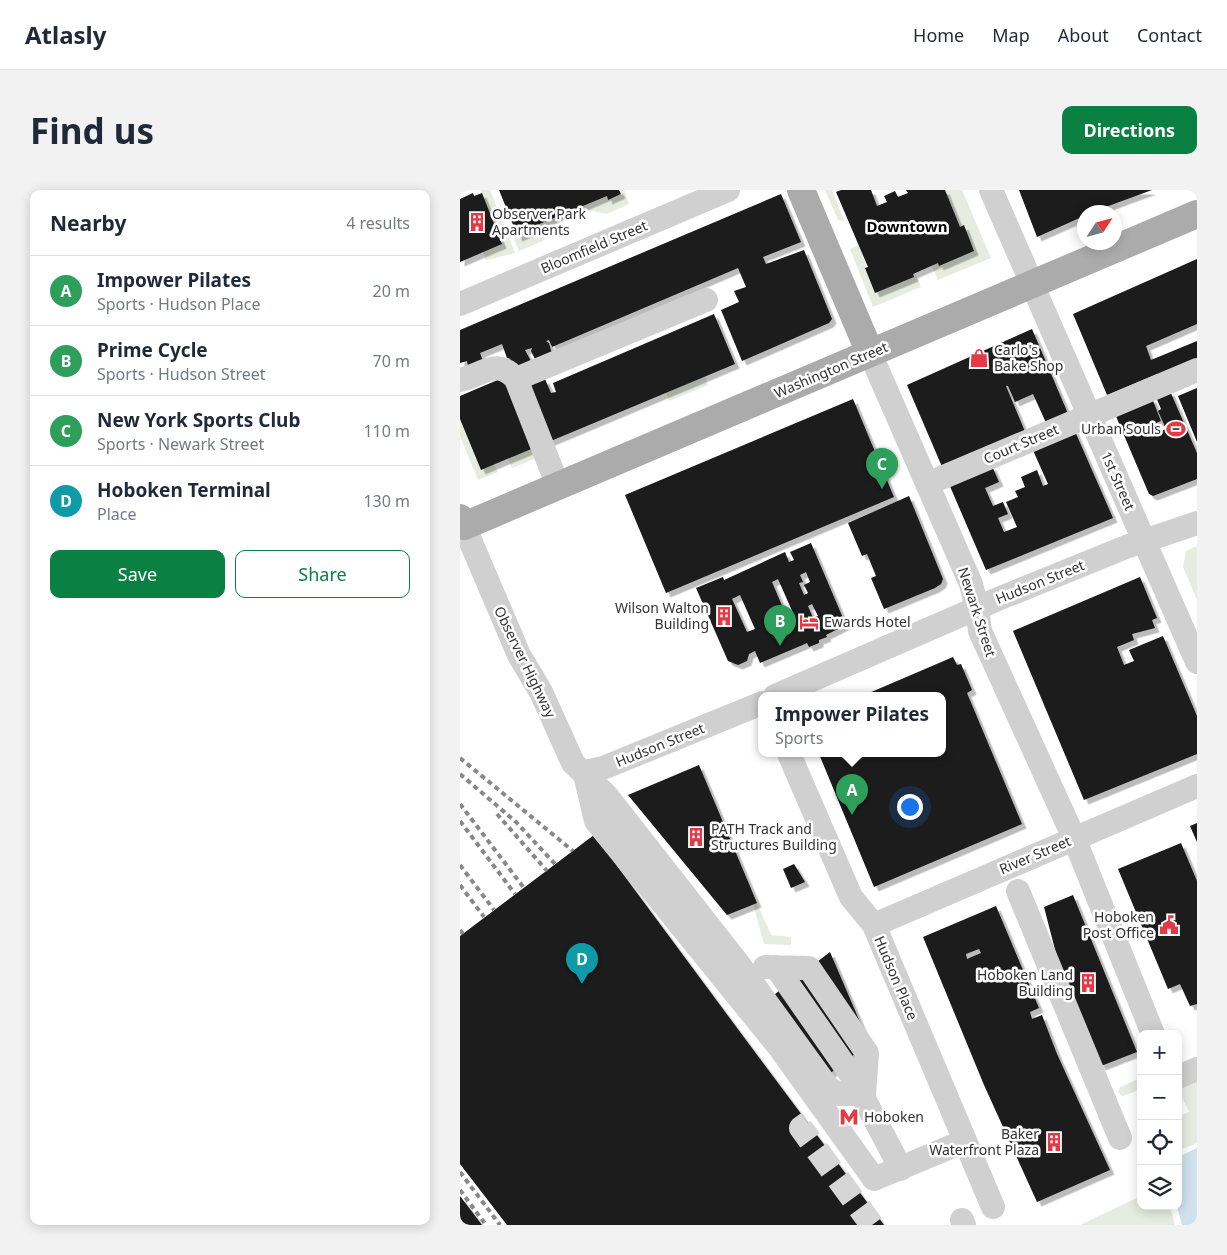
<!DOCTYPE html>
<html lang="en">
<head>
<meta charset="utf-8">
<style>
  body { margin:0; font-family:"Noto Sans",sans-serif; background:#f2f2f3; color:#1f2937 }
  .controls { position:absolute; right:15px; bottom:15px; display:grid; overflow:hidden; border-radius:10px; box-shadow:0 2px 12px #0003 }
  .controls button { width:45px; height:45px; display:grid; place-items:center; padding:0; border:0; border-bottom:1px solid #e0e1e3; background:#fff; color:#1f2937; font:25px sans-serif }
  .compass { position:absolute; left:617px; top:15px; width:45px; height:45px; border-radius:50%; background:#fff; box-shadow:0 2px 12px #0003; rotate:54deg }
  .you { position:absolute; left:449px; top:616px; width:18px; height:18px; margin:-12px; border:4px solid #fff; border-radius:50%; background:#1a73e8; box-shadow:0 0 0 8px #1a73e833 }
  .badge { display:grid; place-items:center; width:32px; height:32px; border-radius:50%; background:#0b8043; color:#fff; font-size:16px; font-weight:700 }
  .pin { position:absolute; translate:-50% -41px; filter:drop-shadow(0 1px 2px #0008) }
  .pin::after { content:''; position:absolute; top:26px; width:18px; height:15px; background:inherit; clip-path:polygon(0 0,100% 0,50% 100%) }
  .popup { position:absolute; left:298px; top:502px; width:188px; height:65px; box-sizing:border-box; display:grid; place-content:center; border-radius:10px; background:#fff; filter:drop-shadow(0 1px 4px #0005); font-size:16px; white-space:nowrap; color:#747a83 }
  .popup b { font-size:19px; color:#1f2937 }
  .popup::after { content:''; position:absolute; left:50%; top:100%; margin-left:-10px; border:10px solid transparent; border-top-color:#fff }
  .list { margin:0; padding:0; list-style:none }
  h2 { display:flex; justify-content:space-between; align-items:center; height:65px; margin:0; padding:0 20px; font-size:21px }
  h2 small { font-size:16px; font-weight:400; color:#747a83 }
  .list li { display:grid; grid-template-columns:32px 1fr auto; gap:15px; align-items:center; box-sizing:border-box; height:70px; padding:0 20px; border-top:1px solid #e0e1e3 }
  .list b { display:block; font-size:19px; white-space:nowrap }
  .list p { margin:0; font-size:16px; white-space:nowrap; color:#747a83 }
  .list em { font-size:16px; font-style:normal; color:#747a83 }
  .actions { display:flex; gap:10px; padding:15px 20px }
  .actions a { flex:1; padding:11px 0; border:1px solid #0b8043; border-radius:10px; text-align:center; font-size:18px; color:#0b8043 }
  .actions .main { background:#0b8043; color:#fff }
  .icon { flex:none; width:28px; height:28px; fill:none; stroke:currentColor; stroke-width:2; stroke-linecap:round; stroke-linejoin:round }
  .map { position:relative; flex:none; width:737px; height:1035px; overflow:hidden; border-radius:10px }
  header { display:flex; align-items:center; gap:30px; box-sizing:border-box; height:70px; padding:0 25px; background:#fff; border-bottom:1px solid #e0e1e3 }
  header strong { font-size:24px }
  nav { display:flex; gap:28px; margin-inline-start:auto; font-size:18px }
  .intro { display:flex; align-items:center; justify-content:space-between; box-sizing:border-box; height:120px; padding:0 30px }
  h1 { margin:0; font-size:35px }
  .button { padding:12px 22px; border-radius:10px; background:#0b8043; color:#fff; font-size:18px; font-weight:700 }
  main { display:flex; gap:30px; padding:0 30px }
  aside { flex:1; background:#fff; border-radius:10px; box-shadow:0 2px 12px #0003 }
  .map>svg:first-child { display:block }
</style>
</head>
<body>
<header>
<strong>Atlasly</strong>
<nav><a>Home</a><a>Map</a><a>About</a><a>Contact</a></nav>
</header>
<div class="intro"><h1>Find us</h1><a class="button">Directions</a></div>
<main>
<aside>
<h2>Nearby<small>4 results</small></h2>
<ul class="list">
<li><span class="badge" style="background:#2e9e5b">A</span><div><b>Impower Pilates</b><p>Sports · Hudson Place</p></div><em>20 m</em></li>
<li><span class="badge" style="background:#2e9e5b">B</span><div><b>Prime Cycle</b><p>Sports · Hudson Street</p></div><em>70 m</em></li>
<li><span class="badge" style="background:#2e9e5b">C</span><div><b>New York Sports Club</b><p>Sports · Newark Street</p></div><em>110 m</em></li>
<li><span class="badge" style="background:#0f9aa8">D</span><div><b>Hoboken Terminal</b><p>Place</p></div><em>130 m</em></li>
</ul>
<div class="actions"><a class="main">Save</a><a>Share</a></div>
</aside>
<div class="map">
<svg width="737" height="1035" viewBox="0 0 737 1035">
  <defs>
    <filter id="shadow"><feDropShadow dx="4.5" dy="4.5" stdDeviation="0" flood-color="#0004"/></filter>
  </defs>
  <rect width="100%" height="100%" fill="#fff"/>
  <path fill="#e6ecdf" d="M20,0H30L55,63L26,70L23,62L42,54Z
    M159,0H164L169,14L147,24L133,21L114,25L112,21L147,6L148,10L161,4Z
    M365,0H372L384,31L378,30Z
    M485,0H502L531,68L478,90L472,76L478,73L480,76L514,61L504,36L500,37Z
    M104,24L106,28L91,38L83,51L59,61L51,41H71L70,38Z
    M399,55L415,103L454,87L453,84L455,83L461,97L413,117L390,59Z
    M245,186L248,195L209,211L206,203Z
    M0,229L21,280L34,274L38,282L18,290L0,246Z
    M75,257L79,267L52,278L48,269Z
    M737,356V410L723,377L726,361Z
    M297,713L311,745L331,747V755L304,754L293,714Z
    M737,885V953L723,959L718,949V927L729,922L718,899Z
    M681,888V899L663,906L658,903L660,897Z
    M681,1006V1016H710L715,1035H620Z"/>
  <path fill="#cfe2ee" d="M737,958V1035H722L717,1016L718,967Z"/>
  <path fill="#1a1a1a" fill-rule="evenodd" filter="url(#shadow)" d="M39,0H159L161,4L148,10L147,6L70,38L72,41L58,47Z
    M381,0H411L417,16L427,12L424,6L435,1L438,7L448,3L446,0H485L500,37L504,35L514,61L479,76L478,73L453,84L454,87L415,103L405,78L408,77L376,2Z
    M559,0H692L632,22H624V26L577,47Z
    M13,3L14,6L22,3L42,54L0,72V9Z
    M321,4L341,52L303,67L306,74L344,60L372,129L369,133L282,171L261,120L279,112L274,101L286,97L278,78L92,157L89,150L86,151L89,153L92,164L76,171L71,161L72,158L65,160L72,173L54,180L49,170L51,169L47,168L42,154L20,163L23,171L8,176L7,171L0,173V140Z
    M737,69V134L686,156L691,170L737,151V170L698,187L697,184L647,205L613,124Z
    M254,124L275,174L86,253L64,198L85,189L91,203L96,202L93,193Z
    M572,139L609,226L587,235L573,204L555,212L548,196H546L566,244L483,279L447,195Z
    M47,186L76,257L21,280L0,229V206Z
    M737,198V252L718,206Z
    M710,201L737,263V289L693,306L689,304L655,224L692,208L701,231L683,239L687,247L706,239L698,221L701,219L696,207Z
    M393,209L434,307L206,403L165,305Z
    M614,239L653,328L526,380L489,294L532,276L539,292L525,298L533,316L543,312L548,324L538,328L544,342L557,337L546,312L558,307L555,301L565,297L561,287L577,280L583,296L588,294L572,258Z
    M449,306L483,389L481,394L475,398L424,419L411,388L416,386L407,364L402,366L388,333Z
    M351,353L386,435L366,445L367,447L359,450V453L349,457L347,453L345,454L300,473L295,461L289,464L287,471L278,475L268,471L236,398L263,387L264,390L325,362L329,372L334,370L330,362ZM346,382L350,392L344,395L348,403L344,405L339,393L343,392L340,385ZM318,389L333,423L326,425L312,392ZM280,405L295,439L287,442L272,409ZM352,414L358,426L353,428L348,416Z
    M680,387L697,428L692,430L695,438L672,444L674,450L657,457L664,475L674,471L669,460L703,446L737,526V564L624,610L553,441Z
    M493,467L497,475L501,474L512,500L507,503L562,634L414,697L359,564H482V506H402Z
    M239,575L297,713L267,725L168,605Z
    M737,633V652L730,636Z
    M134,645L280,842L424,1035H47L0,974V746Z
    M721,653L737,691V814L730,816L720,794L708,799L658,679Z
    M334,674L345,692L331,698L323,679Z
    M613,705L677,862L641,876L599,775L584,717Z
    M536,716L579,818L570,822L572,829L582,825L597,864L650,980L577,1012L524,895L463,747ZM519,759L521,763L507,769L506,764Z
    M370,762L409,853L359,892L302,814Z
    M0,1006L22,1035H0Z"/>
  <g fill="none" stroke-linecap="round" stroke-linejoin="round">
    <path stroke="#d6d6d6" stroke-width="24" stroke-dasharray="24 12" stroke-linecap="butt" d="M348,933L341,938L412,1035"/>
    <path stroke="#d0d0d0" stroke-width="24" d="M531,0L737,472
      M0,114L268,0
      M410,163L511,394L517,418L520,441L614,648L693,844
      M56,189L246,110
      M0,190C23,185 36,167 56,189L98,296
      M467,294L737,180
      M4,336L59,465L81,502L113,573L146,605L280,776L369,899L380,904H404
      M315,506L538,409L666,357L737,333
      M329,564L391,707L414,735L533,1017
      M125,582L143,578L302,513
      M125,584L136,631L320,858L414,989L505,951
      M558,701L660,948
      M414,735L737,596
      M305,777L349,778L407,863L404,904
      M316,777L392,886L441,979
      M718,887L737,879
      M502,1030L504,1035"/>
    <path stroke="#ababab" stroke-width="28" d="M341,0L410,163
      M0,328L4,336L737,24"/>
    <path stroke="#888" stroke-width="4" stroke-dasharray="5 4" stroke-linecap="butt" d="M0,568L113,661
      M0,584L56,632L95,674
      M0,614L64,698
      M37,624L87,681
      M0,631L55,704
      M0,675L34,720
      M0,695L24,727
      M0,740L3,744
      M0,982L40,1035
      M0,1000L26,1035"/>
  </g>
  <defs>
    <g id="building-bare" transform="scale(1.5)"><path d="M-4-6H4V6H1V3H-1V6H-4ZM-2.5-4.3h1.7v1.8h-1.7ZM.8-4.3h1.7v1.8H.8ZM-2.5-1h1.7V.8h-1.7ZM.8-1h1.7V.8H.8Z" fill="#e63946" stroke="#fff" stroke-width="2.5" paint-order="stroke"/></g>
    <g id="shop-bare" transform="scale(1.5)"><path d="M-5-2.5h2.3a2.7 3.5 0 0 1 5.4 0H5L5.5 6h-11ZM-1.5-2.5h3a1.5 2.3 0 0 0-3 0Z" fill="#e63946" stroke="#fff" stroke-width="2.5" paint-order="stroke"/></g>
    <g id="stadium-bare" transform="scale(1.5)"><path d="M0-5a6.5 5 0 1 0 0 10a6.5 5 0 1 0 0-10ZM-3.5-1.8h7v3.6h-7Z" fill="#e63946" stroke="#fff" stroke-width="2.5" paint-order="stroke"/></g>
    <g id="hotel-bare" transform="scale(1.5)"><path d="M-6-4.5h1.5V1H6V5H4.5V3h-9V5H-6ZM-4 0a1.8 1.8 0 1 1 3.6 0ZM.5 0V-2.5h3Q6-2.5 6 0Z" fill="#e63946" stroke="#fff" stroke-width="2.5" paint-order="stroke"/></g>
    <g id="civic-bare" transform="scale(1.5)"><path d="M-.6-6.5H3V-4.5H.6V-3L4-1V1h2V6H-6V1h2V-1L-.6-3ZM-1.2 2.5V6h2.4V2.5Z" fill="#e63946" stroke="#fff" stroke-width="2.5" paint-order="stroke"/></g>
    <g id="metro-bare" transform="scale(1.5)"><path d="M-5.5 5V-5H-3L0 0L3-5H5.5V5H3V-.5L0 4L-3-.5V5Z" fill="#e63946" stroke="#fff" stroke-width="2.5" paint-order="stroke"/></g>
  </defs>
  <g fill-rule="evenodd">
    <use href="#building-bare" x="17" y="32"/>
    <use href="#shop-bare" x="519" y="168"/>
    <use href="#stadium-bare" x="716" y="239"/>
    <use href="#building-bare" x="264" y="426"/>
    <use href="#hotel-bare" x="349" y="432"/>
    <use href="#building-bare" x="236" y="647"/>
    <use href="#civic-bare" x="709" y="735"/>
    <use href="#building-bare" x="628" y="793"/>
    <use href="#metro-bare" x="389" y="927"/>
    <use href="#building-bare" x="594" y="952"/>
  </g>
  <g text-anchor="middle" stroke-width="5" stroke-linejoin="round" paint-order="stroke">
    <g font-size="14" fill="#333" stroke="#fff" text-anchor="start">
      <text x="32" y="29">Observer Park<tspan x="32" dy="16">Apartments</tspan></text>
      <text x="534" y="165">Carlo's<tspan x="534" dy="16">Bake Shop</tspan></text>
      <text x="701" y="244" text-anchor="end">Urban Souls</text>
      <text x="249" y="423" text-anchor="end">Wilson Walton<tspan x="249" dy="16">Building</tspan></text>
      <text x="364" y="437">Ewards Hotel</text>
      <text x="251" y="644">PATH Track and<tspan x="251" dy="16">Structures Building</tspan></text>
      <text x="694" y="732" text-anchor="end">Hoboken<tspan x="694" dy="16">Post Office</tspan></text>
      <text x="613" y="790" text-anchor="end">Hoboken Land<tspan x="613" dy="16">Building</tspan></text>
      <text x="404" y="932">Hoboken</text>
      <text x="579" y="949" text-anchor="end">Baker<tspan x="579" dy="16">Waterfront Plaza</tspan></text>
    </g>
    <g font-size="14" fill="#333" stroke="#fff">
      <text transform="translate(134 57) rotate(-23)" y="5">Bloomfield Street</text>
      <text transform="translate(371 180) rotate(-23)" y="5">Washington Street</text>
      <text transform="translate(561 254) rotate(-23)" y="5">Court Street</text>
      <text transform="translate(658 291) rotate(66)" y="5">1st Street</text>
      <text transform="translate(580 392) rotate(-22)" y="5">Hudson Street</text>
      <text transform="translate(517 422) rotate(72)" y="5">Newark Street</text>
      <text transform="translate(65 472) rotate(64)" y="5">Observer Highway</text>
      <text transform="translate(200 555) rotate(-22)" y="5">Hudson Street</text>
      <text transform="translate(575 665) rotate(-23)" y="5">River Street</text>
      <text transform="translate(436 788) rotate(67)" y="5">Hudson Place</text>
    </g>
    <g font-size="15" font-weight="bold" fill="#000" stroke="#fff">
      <text x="447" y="42">Downtown</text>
    </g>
  </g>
</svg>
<div class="controls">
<button>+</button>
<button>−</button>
<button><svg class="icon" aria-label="locate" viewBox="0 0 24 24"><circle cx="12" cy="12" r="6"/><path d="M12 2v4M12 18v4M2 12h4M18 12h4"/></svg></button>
<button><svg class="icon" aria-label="layers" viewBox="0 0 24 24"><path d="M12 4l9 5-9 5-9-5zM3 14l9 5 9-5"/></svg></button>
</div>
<svg class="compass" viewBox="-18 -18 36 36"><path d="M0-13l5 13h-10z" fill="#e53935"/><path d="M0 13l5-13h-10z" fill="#747a83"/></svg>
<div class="you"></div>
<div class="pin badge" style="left:392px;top:625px;background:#2e9e5b">A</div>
<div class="popup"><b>Impower Pilates</b>Sports</div>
<div class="pin badge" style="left:320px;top:456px;background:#2e9e5b">B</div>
<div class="pin badge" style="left:422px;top:299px;background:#2e9e5b">C</div>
<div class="pin badge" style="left:122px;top:794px;background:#0f9aa8">D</div>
</div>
</main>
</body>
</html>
